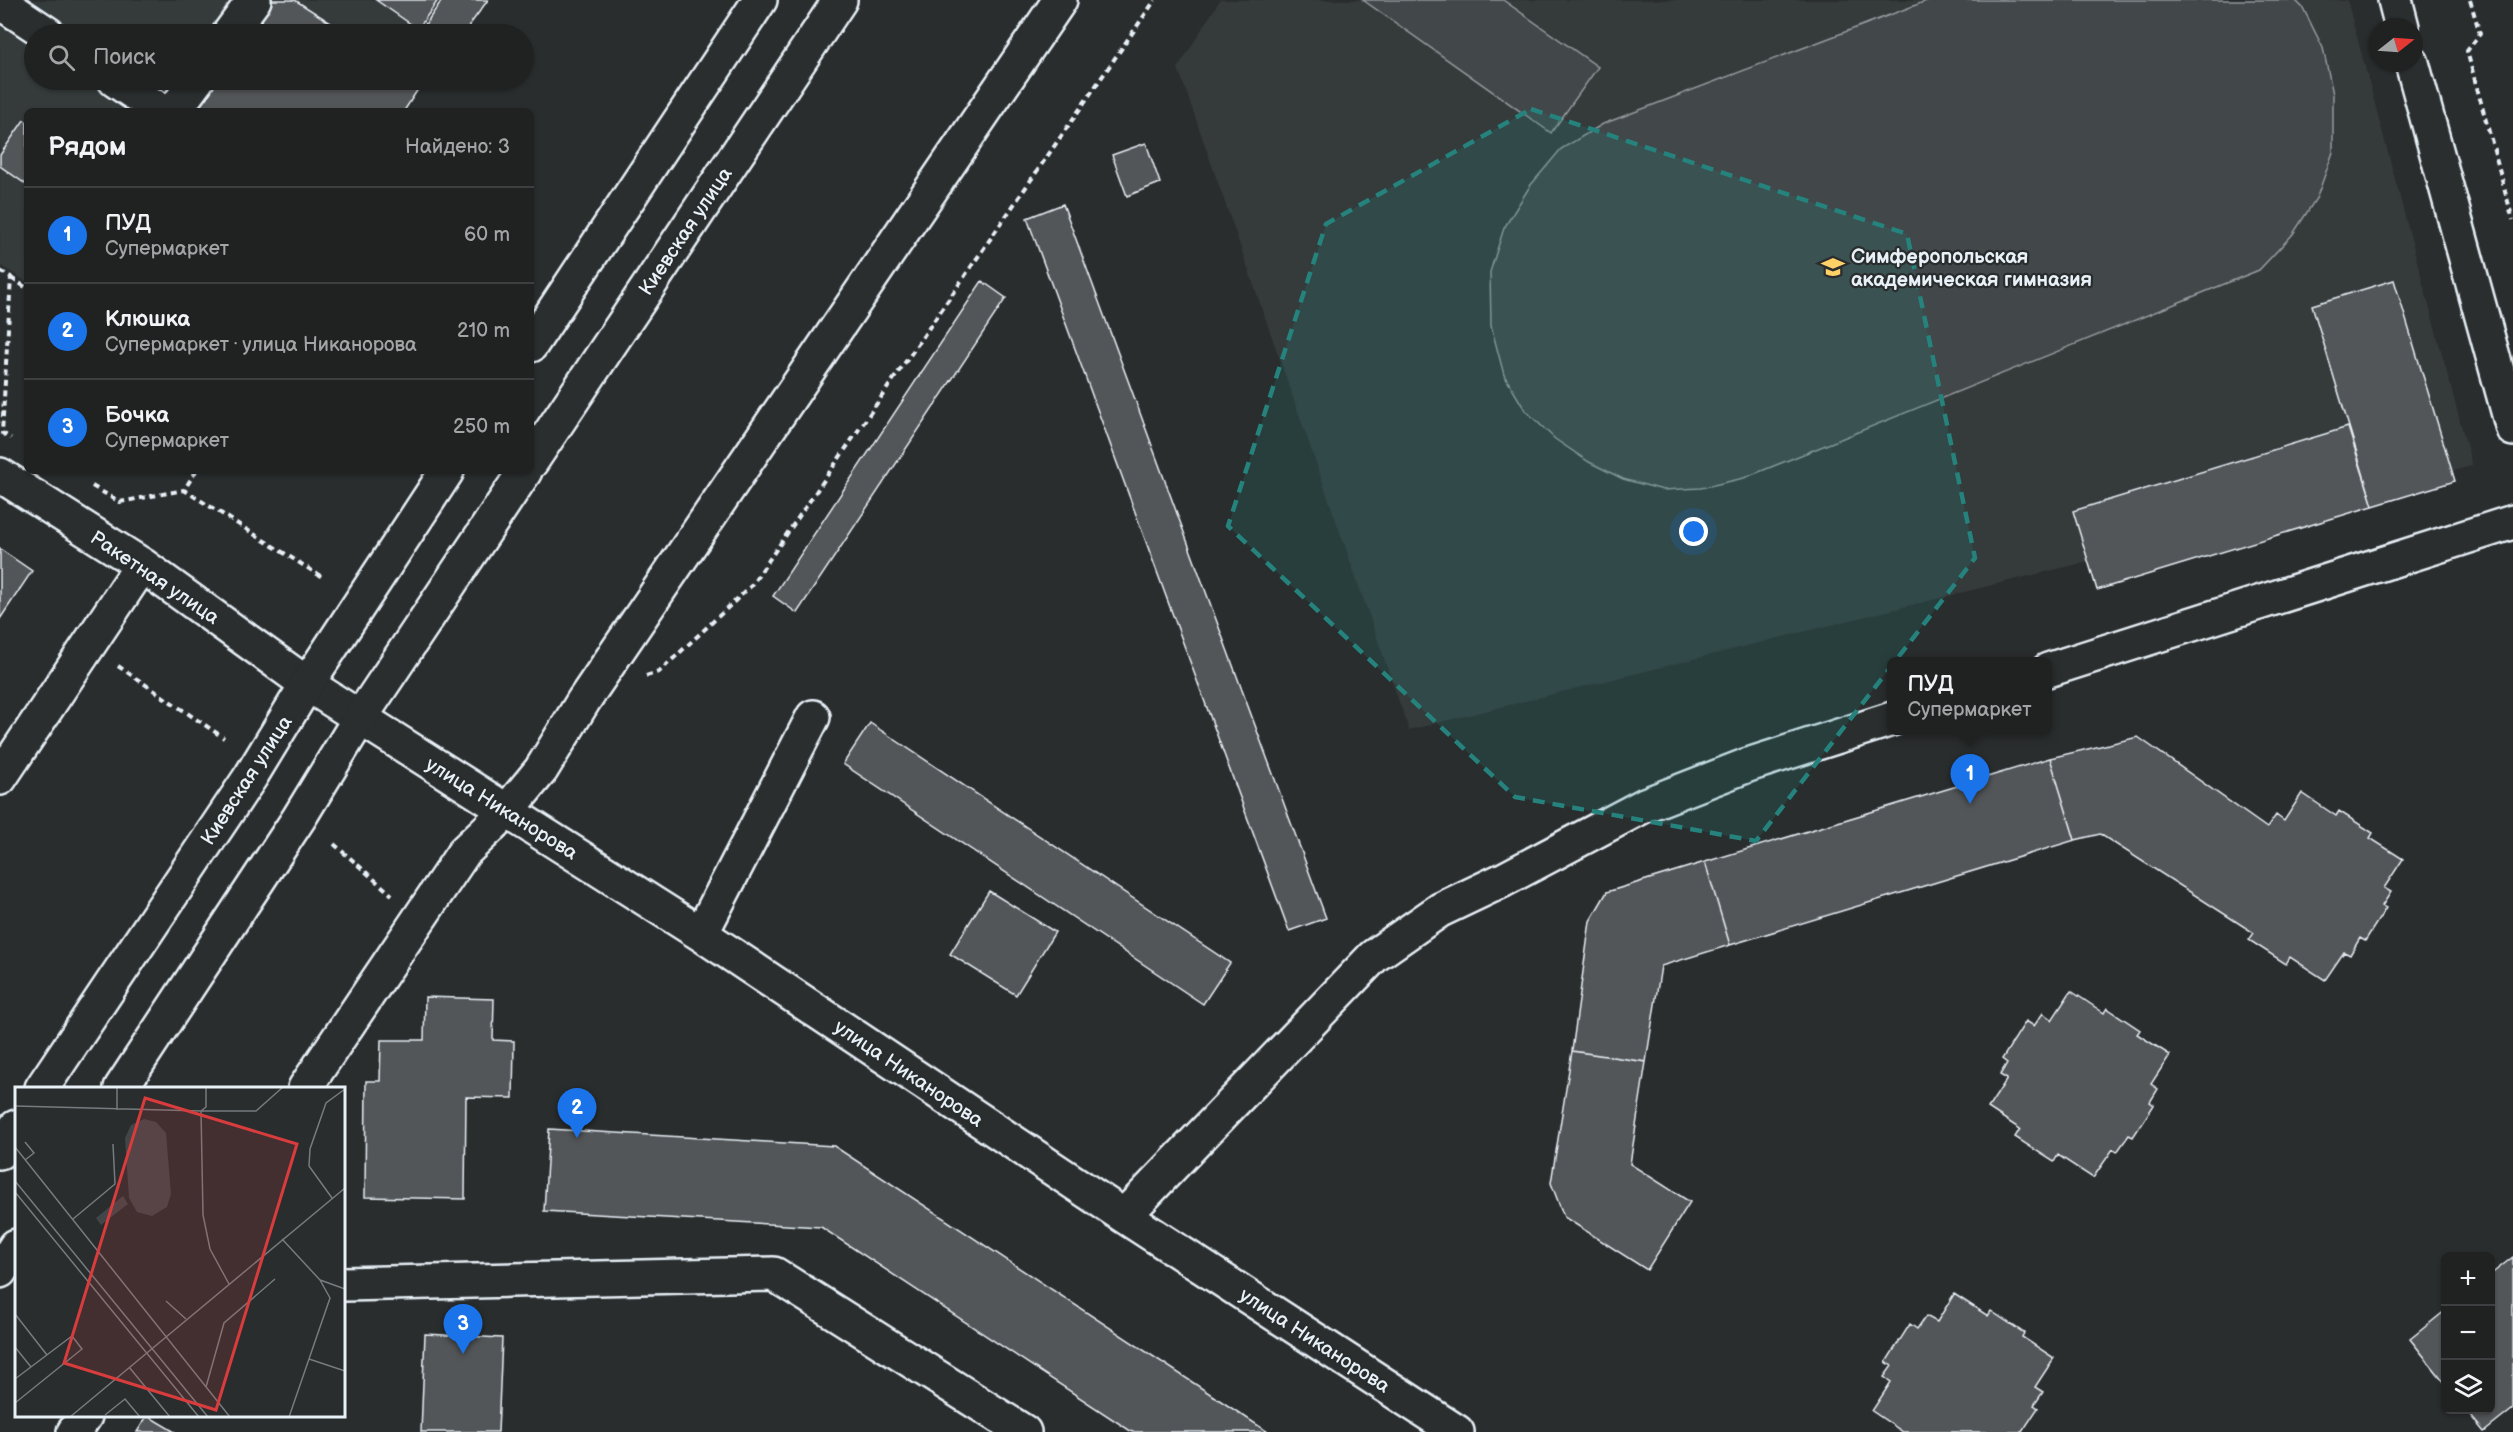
<!DOCTYPE html>
<html lang="ru">
<head>
<meta charset="utf-8">
<style>
  body { margin:0; font-family:"Balsamiq Sans",sans-serif; background:#2d2f2f; color:#f1f3f6 }
  .controls { position:absolute; right:18px; bottom:18px; display:grid; overflow:hidden; border-radius:9px; box-shadow:0 2px 4px #0004 }
  .controls button { width:54px; height:54px; display:grid; place-items:center; padding:0; border:0; border-bottom:2px solid #3d3f40; background:#202222; color:#f1f3f6; font:30px sans-serif }
  .compass { position:absolute; left:2369px; top:18px; width:54px; height:54px; border-radius:50%; background:#202222; box-shadow:0 2px 4px #0004; rotate:73deg }
  .you { position:absolute; left:1694px; top:532px; width:21px; height:21px; margin:-15px; border:4px solid #fff; border-radius:50%; background:#1a73e8; box-shadow:0 0 0 9px #1a73e833 }
  .badge { display:grid; place-items:center; width:39px; height:39px; border-radius:50%; background:#1a73e8; color:#fff; font-size:20px; font-weight:700 }
  .pin { position:absolute; translate:-50% -50px; filter:drop-shadow(0 2px 3px #0008) }
  .pin::after { content:''; position:absolute; top:32px; width:21px; height:18px; background:inherit; clip-path:polygon(0 0,100% 0,50% 100%) }
  .popup { position:absolute; left:1887px; top:657px; width:165px; height:78px; box-sizing:border-box; display:grid; place-content:center; border-radius:9px; background:#202222; filter:drop-shadow(0 2px 4px #0005); font-size:20px; white-space:nowrap; color:#a2a4a5 }
  .popup b { font-size:22px; color:#f1f3f6 }
  .popup::after { content:''; position:absolute; left:50%; top:100%; margin-left:-12px; border:12px solid transparent; border-top-color:#202222 }
  .list { margin:0; padding:0; list-style:none }
  h2 { display:flex; justify-content:space-between; align-items:center; height:78px; margin:0; padding:0 24px; font-size:26px }
  h2 small { font-size:20px; font-weight:400; color:#a2a4a5 }
  .list li { display:grid; grid-template-columns:39px 1fr auto; gap:18px; align-items:center; box-sizing:border-box; height:96px; padding:0 24px; border-top:2px solid #3d3f40 }
  .list b { display:block; font-size:22px; white-space:nowrap }
  .list p { margin:0; font-size:20px; white-space:nowrap; color:#a2a4a5 }
  .list em { font-size:20px; font-style:normal; color:#a2a4a5 }
  .icon { flex:none; width:33px; height:33px; fill:none; stroke:currentColor; stroke-width:2; stroke-linecap:round; stroke-linejoin:round }
  .map { position:relative; flex:none; width:2513px; height:1432px; overflow:hidden }
  .search { position:absolute; background:#202222; box-shadow:0 2px 4px #0004; left:24px; top:24px; width:510px; height:66px; display:flex; align-items:center; gap:15px; box-sizing:border-box; padding:0 21px; border-radius:33px; color:#a2a4a5; font-size:22px }
  .panel { position:absolute; background:#202222; box-shadow:0 2px 4px #0004; left:24px; top:108px; width:510px; height:366px; border-radius:9px }
  .map>svg:first-child { display:block }
</style>
</head>
<body>
<div class="map">
<svg width="2513" height="1432" viewBox="0 0 2513 1432">
  <rect width="100%" height="100%" fill="#2a2d2e"/>
  <filter id="ink" filterUnits="userSpaceOnUse"><feTurbulence type="fractalNoise" baseFrequency=".0167" numOctaves="2"/><feDisplacementMap in="SourceGraphic" scale="12" xChannelSelector="R" yChannelSelector="G"/><feConvolveMatrix kernelMatrix="1 2 1 2 8 2 1 2 1" color-interpolation-filters="sRGB"/></filter>
  <g filter="url(#ink)">
    <path fill="#363a3b" d="M0,0H440L418,34H34V80H389L368,111H27V282L0,265Z
      M1220,0H2347L2472,466L1409,730L1178,68Z"/>
    <path fill="#424648" stroke="#959ca0" stroke-width="1.5" d="M1363,0H1503L1598,67L1551,133Z
      M1929,0H2295L2303,8L2323,48L2333,94V152L2317,197L2293,234L2259,270L1744,478L1701,488L1663,490L1623,479L1589,462L1555,439L1525,410L1504,375L1491,326L1490,272L1504,228L1530,186L1561,149L1603,124Z"/>
    <path fill="#535759" stroke="#e8f1f8" stroke-width="1.5" d="M260,0H295L348,34H238Z
      M376,0H438L418,29Z
      M442,0H488L463,34H430L422,29Z
      M209,80H417L422,83L404,111H188Z
      M24,120L27,122V185L0,166V155Z
      M1146,143L1160,183L1127,196L1112,155Z
      M1063,204L1326,918L1289,931L1027,218Z
      M2394,280L2455,481L2373,506L2312,305Z
      M982,281L1006,298L797,613L773,596Z
      M2348,427L2373,506L2097,590L2073,511Z
      M0,549L32,571L0,619Z
      M870,723L1230,963L1203,1004L843,764Z
      M2138,737L2267,828L2276,815L2284,821L2302,793L2336,816L2339,811L2373,833L2370,838L2403,859L2384,888L2391,892L2382,906L2386,908L2365,941L2360,938L2350,955L2344,952L2325,980L2290,957L2286,964L2249,940L2254,933L2100,834L2075,840L2050,758Z
      M2050,758L2075,840L1730,945L1705,862Z
      M1705,862L1730,945L1661,966L1646,1062L1572,1051L1590,921L1607,892Z
      M989,891L1055,932L1016,995L950,954Z
      M2071,991L2104,1013L2107,1008L2140,1030L2137,1034L2170,1055L2151,1084L2158,1089L2150,1102L2154,1105L2133,1137L2129,1135L2117,1152L2113,1149L2093,1178L2058,1155L2054,1162L2015,1137L2020,1129L1988,1108L2007,1079L2000,1075L2007,1063L2002,1059L2026,1021L2034,1026L2043,1013L2052,1020Z
      M425,997L494,999L493,1040L514,1041L513,1098L466,1097L465,1199L365,1197L366,1081H380L381,1040H424Z
      M1572,1051L1646,1062L1630,1164L1690,1202L1647,1270L1564,1217L1551,1183Z
      M549,1129L834,1146L1268,1432H1132L821,1227L544,1211Z
      M2513,1257V1409L2484,1432L2466,1410H2490V1275Z
      M1954,1294L1988,1316L1991,1311L2024,1333L2022,1337L2054,1358L2035,1387L2043,1392L2034,1405L2038,1408L2022,1432H1903L1872,1411L1891,1382L1884,1377L1892,1366L1886,1362L1910,1324L1917,1329L1926,1316L1937,1322Z
      M2446,1310V1384L2410,1339Z
      M425,1334L502,1338L498,1432H421Z
      M147,1416H148L175,1432H137Z"/>
    <g fill="none" stroke-linecap="round" stroke-linejoin="round">
      <g stroke="#e8f1f8" stroke-width="38">
        <path id="minor" d="M2395,0L2402,27
          M0,2L48,34
          M229,34L254,0
          M2412,63L2513,429
          M115,80L161,111
          M174,111L197,80
          M0,475L142,565L307,684L701,934L1124,1216L1457,1432
          M2048,670L2513,522
          M0,778L142,565
          M701,934L813,717
          M305,1088L464,852L507,811L541,770L584,700L1060,0
          M1124,1216L1374,956L1440,910L1503,880L1645,805L1748,765L1892,719
          M344,1284L774,1274L1024,1432
          M74,1432L85,1416"/>
      </g>
      <g stroke="#e8f1f8" stroke-width="38">
        <path id="major" d="M531,345L760,0
          M531,462L840,0
          M42,1088L251,776L307,684L447,471
          M121,1088L299,818L360,718L525,471
          M0,1152L16,1127
          M0,1271L16,1246"/>
      </g>
      <path stroke="#e8f1f8" stroke-width="4" stroke-dasharray="6 4.5" stroke-linecap="butt" d="M2470,0L2480,34L2467,51L2513,220
        M0,271L11,277L2,433L11,438
        M11,278L27,288
        M196,471L184,490L322,577
        M92,486L120,502L184,490
        M118,666L224,738
        M646,676L659,672L751,586L1155,0
        M334,844L392,895"/>
      <use href="#minor" stroke="#2a2d2e" stroke-width="33"/>
      <use href="#major" stroke="#2a2d2e" stroke-width="33"/>
    </g>
  </g>
  <path fill="#25827c" fill-opacity="0.2" stroke="#25827c" stroke-width="4.5" stroke-dasharray="12 8" stroke-linejoin="round" d="M1531,109L1907,234L1975,558L1756,841L1515,797L1228,526L1326,224Z"/>
  <defs>
    <g id="school-bare" transform="scale(1.8)"><path d="M0-5L7-2L0 1L-7-2ZM-4 1L0 2.5L4 1V4Q0 6-4 4Z" fill="#ffd166" stroke="#2a2d2e" stroke-width="2.5" paint-order="stroke"/></g>
  </defs>
  <g fill-rule="evenodd">
    <use href="#school-bare" x="1833" y="267"/>
  </g>
  <g text-anchor="middle" stroke-width="4.5" stroke-linejoin="round" paint-order="stroke">
    <g font-size="20" fill="#e8f1f8" stroke="#2a2d2e">
      <text transform="translate(685 231) rotate(-56)" y="7">Киевская улица</text>
      <text transform="translate(155 577) rotate(34)" y="7">Ракетная улица</text>
      <text transform="translate(246 780) rotate(-57)" y="7">Киевская улица</text>
      <text transform="translate(502 808) rotate(32)" y="7">улица Никанорова</text>
      <text transform="translate(909 1073) rotate(34)" y="7">улица Никанорова</text>
      <text transform="translate(1315 1340) rotate(33)" y="7">улица Никанорова</text>
    </g>
    <g font-size="20" font-weight="bold" fill="#e8f1f8" stroke="#2a2d2e" text-anchor="start">
      <text x="1851" y="263">Симферопольская<tspan x="1851" dy="23">академическая гимназия</tspan></text>
    </g>
  </g>
  <g transform="translate(15 1087)">
    <rect width="330" height="330" fill="#2a2d2e"/>
    <path d="M129,32L141,35L151,46L156,107L152,120L137,129L122,125L114,111L110,51L116,38ZM108,109L113,117L86,138L81,131Z" fill="#424648"/>
    <path fill="none" stroke="#767b7f" stroke-width="1.5" d="M0,19L186,24L191,20V0M102,23V0M0,60L215,330M10,73L19,66L10,55M0,94L193,330M0,105L184,330M317,111L294,79L295,62L311,16L330,2M58,132L100,97L98,57M267,152L305,193M214,197L195,162L188,128L186,24H241L268,0M151,214L171,232M0,227L32,268M0,260L16,280M294,272L330,284M114,280L155,330M0,292L57,249L67,262L0,316M191,300L209,236L260,192M90,328L110,312L125,330M55,330L330,101M274,330L315,211L305,193L330,202"/>
    <path fill="#d83c3d" fill-opacity="0.15" stroke="#d83c3d" stroke-width="3" d="M130,11L282,57L201,323L49,276Z"/>
    <rect width="330" height="330" fill="none" stroke="#e8f1f8" stroke-width="3"/>
  </g>
</svg>
<div class="controls">
<button>+</button>
<button>−</button>
<button><svg class="icon" aria-label="layers" viewBox="0 0 24 24"><path d="M12 4l9 5-9 5-9-5zM3 14l9 5 9-5"/></svg></button>
</div>
<svg class="compass" viewBox="-18 -18 36 36"><path d="M0-13l5 13h-10z" fill="#e53935"/><path d="M0 13l5-13h-10z" fill="#a2a4a5"/></svg>
<div class="you"></div>
<div class="pin badge" style="left:1970px;top:804px">1</div>
<div class="popup"><b>ПУД</b>Супермаркет</div>
<div class="pin badge" style="left:577px;top:1138px">2</div>
<div class="pin badge" style="left:463px;top:1354px">3</div>
<div class="search"><svg class="icon" aria-label="search" viewBox="0 0 24 24"><circle cx="10" cy="10" r="6"/><path d="M15 15l6 6"/></svg>Поиск</div>
<section class="panel">
<h2>Рядом<small>Найдено: 3</small></h2>
<ul class="list">
<li><span class="badge">1</span><div><b>ПУД</b><p>Супермаркет</p></div><em>60 m</em></li>
<li><span class="badge">2</span><div><b>Клюшка</b><p>Супермаркет · улица Никанорова</p></div><em>210 m</em></li>
<li><span class="badge">3</span><div><b>Бочка</b><p>Супермаркет</p></div><em>250 m</em></li>
</ul>
</section>
</div>
</body>
</html>
